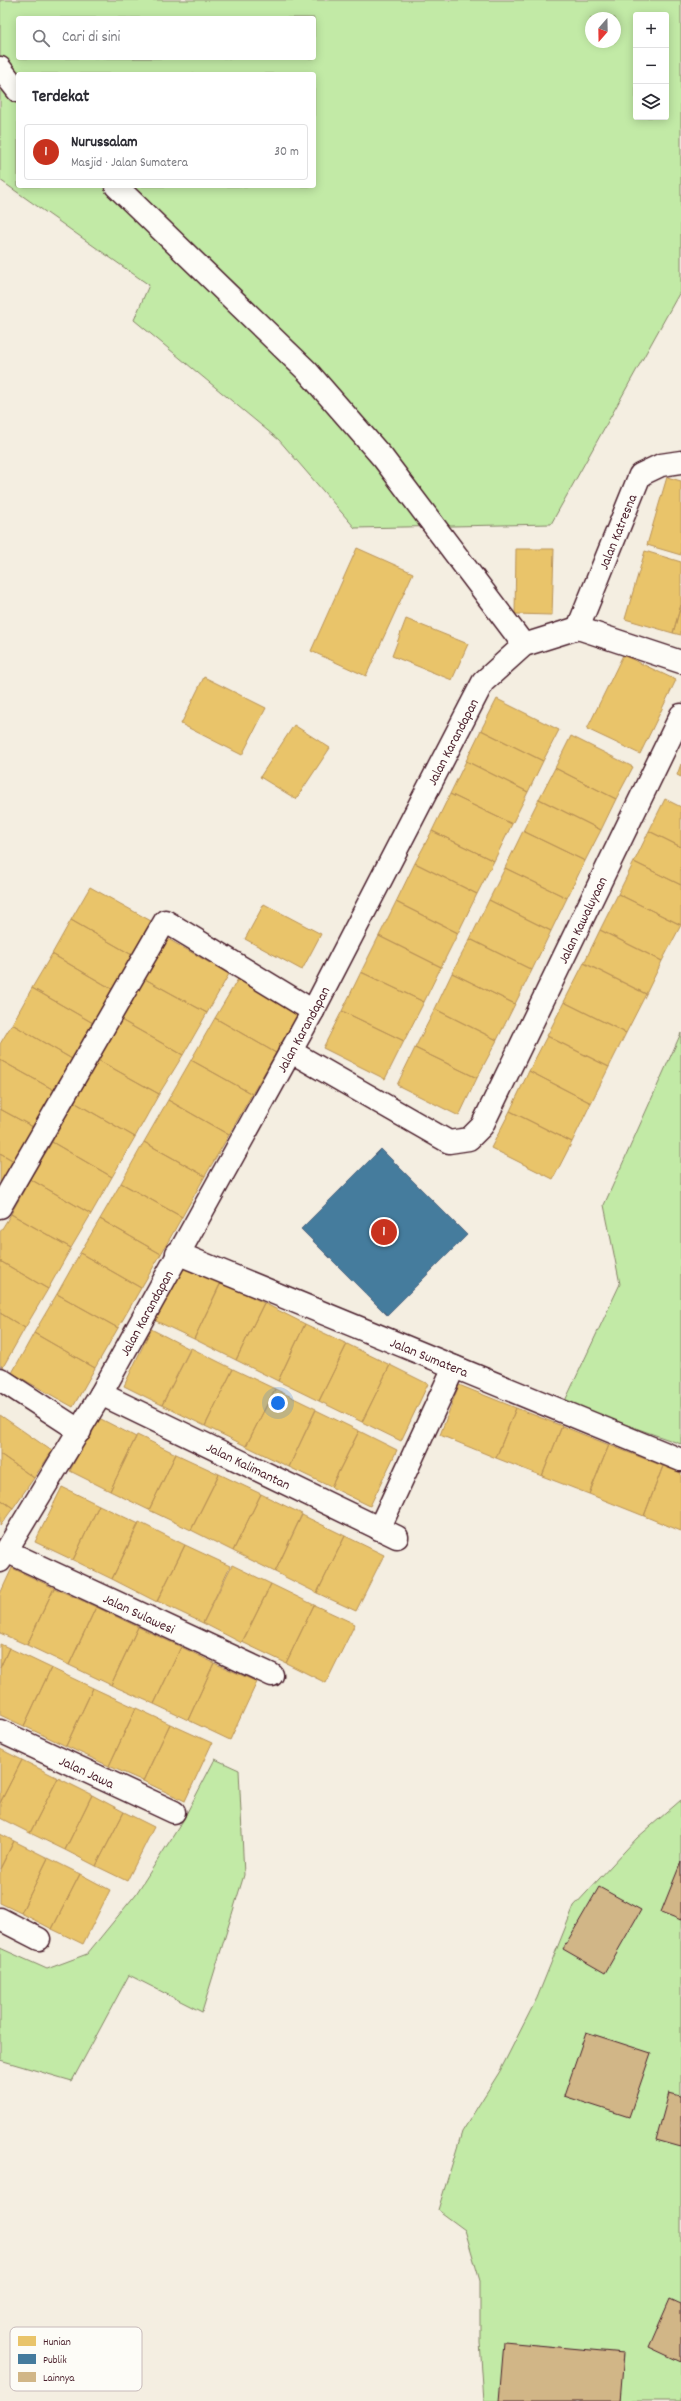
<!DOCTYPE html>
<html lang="id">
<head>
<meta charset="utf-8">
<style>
  body { margin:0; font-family:Dekko,sans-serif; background:#f2f2f3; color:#2b2b33 }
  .controls { position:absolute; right:12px; top:12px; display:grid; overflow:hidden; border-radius:4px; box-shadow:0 2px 10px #0003 }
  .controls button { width:36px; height:36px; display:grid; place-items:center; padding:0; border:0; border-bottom:1px solid #e1e1e2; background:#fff; color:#2b2b33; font:20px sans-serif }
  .compass { position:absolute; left:585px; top:12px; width:36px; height:36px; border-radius:50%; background:#fff; box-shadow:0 2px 10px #0003; rotate:200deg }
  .you { position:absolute; left:278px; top:1403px; width:14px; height:14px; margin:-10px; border:3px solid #fff; border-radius:50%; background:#1a73e8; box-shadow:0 0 0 6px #1a73e833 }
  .badge { display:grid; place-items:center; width:26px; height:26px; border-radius:50%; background:#c8321e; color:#fff; font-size:13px; font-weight:700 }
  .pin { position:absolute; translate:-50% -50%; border:2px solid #fff; box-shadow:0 1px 4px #0006 }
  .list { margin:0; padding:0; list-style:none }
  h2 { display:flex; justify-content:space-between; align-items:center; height:52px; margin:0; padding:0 16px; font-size:17px }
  h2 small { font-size:13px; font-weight:400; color:#7c7c81 }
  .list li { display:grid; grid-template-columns:26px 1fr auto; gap:12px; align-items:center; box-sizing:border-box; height:56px; margin:0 8px 8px; padding:0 8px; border:1px solid #e1e1e2; border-radius:4px }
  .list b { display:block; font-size:15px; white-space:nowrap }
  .list p { margin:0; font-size:13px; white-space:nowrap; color:#7c7c81 }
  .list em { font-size:13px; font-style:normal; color:#7c7c81 }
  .icon { flex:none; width:22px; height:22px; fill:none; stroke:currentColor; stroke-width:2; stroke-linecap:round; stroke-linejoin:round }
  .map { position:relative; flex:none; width:681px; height:2401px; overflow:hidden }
  .search { position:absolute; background:#fff; box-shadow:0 2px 10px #0003; left:16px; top:16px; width:300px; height:44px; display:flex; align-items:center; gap:10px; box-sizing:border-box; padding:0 14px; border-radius:4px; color:#7c7c81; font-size:15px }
  .panel { position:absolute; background:#fff; box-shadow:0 2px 10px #0003; left:16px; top:72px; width:300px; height:116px; border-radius:4px }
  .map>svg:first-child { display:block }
</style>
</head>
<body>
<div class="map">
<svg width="681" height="2401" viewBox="0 0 681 2401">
  <rect width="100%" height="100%" fill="#f4eee1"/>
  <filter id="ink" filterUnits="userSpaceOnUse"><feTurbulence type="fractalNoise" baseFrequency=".025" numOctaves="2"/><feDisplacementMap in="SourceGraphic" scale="8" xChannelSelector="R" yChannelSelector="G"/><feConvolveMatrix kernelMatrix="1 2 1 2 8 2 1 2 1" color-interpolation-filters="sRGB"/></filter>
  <g filter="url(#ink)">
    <path fill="#c2eaa6" stroke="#868468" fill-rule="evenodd" d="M0,0H681V290L551,524L355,528L279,440L134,320L149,285L0,180ZM636,15H666V117H636ZM18,18H314V58H18ZM591,18H615V42H591ZM18,74H314V186H18Z
      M681,1033V1444L564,1403L620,1284L604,1205Z
      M215,1759L239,1770L244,1875L202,2012L129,1975L72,2081L0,2060V1948L47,1969L87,1954L136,1894L182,1822Z
      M681,1800V2401H484L480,2342V2281L465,2230L438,2210L462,2132L500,2071L537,1998L574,1906L637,1838Z"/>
    <path fill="#e9c46a" stroke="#b99257" d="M667,477L681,481V555L647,545Z
      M357,548L413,573L366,676L311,651Z
      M516,549H554L552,615L515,614Z
      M645,551L681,562V605L673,633L625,619Z
      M681,605V635L673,633Z
      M406,619L468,644L452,680L392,656Z
      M623,655L676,680L640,754L587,729Z
      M204,677L266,708L242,755L181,724Z
      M497,699L559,730L543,761L481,730Z
      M294,725L330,748L296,799L260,777Z
      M481,730L543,761L528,792L466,761Z
      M571,736L633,767L616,799L555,768Z
      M466,761L528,792L512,824L450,794Z
      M681,764V777L677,775Z
      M555,768L616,799L601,830L539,799Z
      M450,794L512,824L494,861L432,831Z
      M539,799L601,830L585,861L523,831Z
      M665,799L681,807V847L649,831Z
      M432,831L494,861L477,894L415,863Z
      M523,831L585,861L567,898L505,868Z
      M649,831L681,847V885L634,862Z
      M634,862L681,885V925L618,894Z
      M415,863L477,894L458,933L396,902Z
      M505,868L567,898L551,931L489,900Z
      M90,887L151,921L132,955L71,920Z
      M618,894L681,925L662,961L600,930Z
      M489,900L551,931L532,970L470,939Z
      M396,902L458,933L441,967L379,936Z
      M264,904L321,934L302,970L245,939Z
      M71,920L132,955L112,989L52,954Z
      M600,930L662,961L646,994L584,963Z
      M379,936L441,967L424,1002L361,972Z
      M168,939L229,974L207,1013L145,979Z
      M470,939L532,970L515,1004L452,973Z
      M52,954L112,989L93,1023L32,988Z
      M584,963L646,994L626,1033L564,1002Z
      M361,972L424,1002L404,1041L342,1011Z
      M452,973L515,1004L497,1040L435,1009Z
      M145,979L207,1013L183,1055L121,1020Z
      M238,979L299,1013L276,1053L215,1018Z
      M32,988L93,1023L72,1059L12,1024Z
      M564,1002L626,1033L609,1067L547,1036Z
      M435,1009L497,1040L477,1078L415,1048Z
      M342,1011L404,1041L385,1079L323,1048Z
      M215,1018L276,1053L252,1094L191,1060Z
      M121,1020L183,1055L159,1094L98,1060Z
      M12,1024L72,1059L54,1090L0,1060V1044Z
      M547,1036L609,1067L591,1103L529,1071Z
      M415,1048L477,1078L459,1116L397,1085Z
      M0,1060L54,1090L33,1127L0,1109Z
      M98,1060L159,1094L135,1137L74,1102Z
      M191,1060L252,1094L229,1135L168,1100Z
      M529,1071L591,1103L572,1142L510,1111Z
      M168,1100L229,1135L205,1176L144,1142Z
      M74,1102L135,1137L112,1177L52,1142Z
      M0,1109L33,1127L14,1161L0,1153Z
      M510,1111L572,1142L553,1179L491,1148Z
      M52,1142L112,1177L91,1214L30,1179Z
      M144,1142L205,1176L182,1217L121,1183Z
      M0,1153L14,1161L0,1186Z
      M30,1179L91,1214L71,1248L11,1214Z
      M121,1183L182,1217L161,1254L100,1219Z
      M11,1214L71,1248L48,1289L0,1261V1232Z
      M100,1219L161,1254L141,1288L80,1253Z
      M80,1253L141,1288L118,1328L57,1294Z
      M0,1261L48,1289L25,1328L0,1313Z
      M181,1266L221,1283L194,1339L154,1320Z
      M221,1282L264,1303L236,1360L194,1339Z
      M57,1294L118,1328L95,1368L34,1333Z
      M264,1303L305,1324L278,1381L236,1360Z
      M0,1313L25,1328L3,1367L0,1365Z
      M305,1324L347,1344L319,1401L278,1381Z
      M151,1329L190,1349L162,1405L124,1386Z
      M34,1333L95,1368L73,1407L12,1373Z
      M347,1344L390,1365L362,1422L319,1401Z
      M191,1348L233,1369L205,1426L162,1405Z
      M390,1365L428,1384L401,1441L362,1422Z
      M233,1369L275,1389L246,1446L205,1426Z
      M459,1385L516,1408L496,1458L440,1435Z
      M275,1389L316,1409L289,1467L246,1446Z
      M516,1408L562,1426L542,1476L496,1458Z
      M316,1410L359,1431L331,1487L289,1467Z
      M0,1415L52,1451L34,1478L0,1454Z
      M97,1417L136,1437L110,1491L70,1471Z
      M562,1426L609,1445L589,1494L542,1476Z
      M359,1431L397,1450L370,1506L331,1487Z
      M137,1435L176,1454L149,1510L110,1491Z
      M609,1445L663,1466L644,1516L589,1494Z
      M0,1454L34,1478L13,1508L0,1499Z
      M176,1454L219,1474L191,1530L149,1510Z
      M663,1466L681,1473V1531L644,1516Z
      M219,1474L261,1494L233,1551L191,1530Z
      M62,1487L99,1505L73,1560L35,1542Z
      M261,1494L302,1514L275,1572L233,1551Z
      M0,1499L13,1508L0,1526Z
      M99,1505L139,1524L112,1579L73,1560Z
      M302,1515L345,1536L317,1593L275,1572Z
      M139,1522L185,1545L157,1602L112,1579Z
      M345,1536L384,1555L356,1611L317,1593Z
      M185,1545L230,1566L203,1623L157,1601Z
      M232,1565L271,1584L242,1643L203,1623Z
      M12,1568L54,1588L27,1645L0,1633V1594Z
      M271,1584L314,1605L286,1663L242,1642Z
      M54,1588L96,1607L69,1665L27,1645Z
      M314,1605L355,1624L326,1683L286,1663Z
      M96,1607L138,1627L111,1685L69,1665Z
      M138,1627L181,1647L154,1704L111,1685Z
      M0,1644L9,1648L0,1668Z
      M181,1647L214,1663L188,1720L154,1704Z
      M9,1648L51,1668L24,1726L0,1715V1668Z
      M214,1663L257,1682L230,1740L188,1720Z
      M51,1668L93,1688L66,1746L24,1726Z
      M93,1688L136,1708L109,1766L66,1746Z
      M136,1708L170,1724L143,1781L109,1766Z
      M170,1724L212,1743L185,1801L143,1781Z
      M0,1749L22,1760L0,1803Z
      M22,1760L58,1778L30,1833L0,1818V1803Z
      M58,1778L92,1795L65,1850L30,1833Z
      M92,1795L124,1812L96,1866L65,1850Z
      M124,1812L154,1827L127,1881L96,1866Z
      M0,1834L14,1841L0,1869Z
      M14,1841L48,1858L21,1913L0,1903V1869Z
      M48,1858L80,1874L52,1929L21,1913Z
      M80,1874L110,1890L83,1944L52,1929Z"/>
    <path fill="#457b9d" stroke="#465f7b" d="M381,1149L467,1235L387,1315L301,1229Z"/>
    <path fill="#d1b687" stroke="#4a1f2b" d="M681,1862V1920L661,1912Z
      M599,1887L641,1910L605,1973L563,1949Z
      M586,2032L651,2053L629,2117L564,2096Z
      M669,2093L681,2096V2147L656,2140Z
      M670,2299L681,2304V2362L649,2347Z
      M504,2342L624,2353L620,2401H499Z"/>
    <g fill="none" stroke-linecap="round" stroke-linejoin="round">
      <g stroke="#4a1f2b" stroke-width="25">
        <g id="minor">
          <path d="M0,68L18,91"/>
          <path d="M116,186L307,371L383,458L524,645"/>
          <path id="s1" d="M578,628L640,475L661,465L681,462"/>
          <path id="s2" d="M290,1051L449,1142L469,1139L482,1126L681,715"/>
          <path d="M0,1207L165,921L313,1011"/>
          <path id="s3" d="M177,1253L681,1460"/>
          <path d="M0,1379L80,1431"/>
          <path id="s4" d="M101,1394L397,1537"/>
          <path d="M379,1529L454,1367"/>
          <path id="s5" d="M6,1551L272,1675"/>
          <path id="s6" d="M0,1561L101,1394L313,1011L483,682L524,645L578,628L681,662"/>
          <path id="s7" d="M0,1731L174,1812"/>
          <path d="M0,1919L39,1939"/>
        </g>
      </g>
      <use href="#minor" stroke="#fdfcf7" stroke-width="22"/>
    </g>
  </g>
  <g text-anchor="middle" stroke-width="4" stroke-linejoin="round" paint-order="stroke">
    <g font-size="14" fill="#4a1f2b" stroke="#fdfcf7">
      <text dy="5" stroke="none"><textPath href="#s1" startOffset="104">Jalan Katresna</textPath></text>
      <text dy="5" stroke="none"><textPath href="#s6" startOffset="936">Jalan Karandapan</textPath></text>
      <text dy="5" stroke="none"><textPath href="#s2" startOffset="451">Jalan Kawaluyaan</textPath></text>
      <text dy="5" stroke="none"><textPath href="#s6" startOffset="612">Jalan Karandapan</textPath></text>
      <text dy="5" stroke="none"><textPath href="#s6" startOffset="288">Jalan Karandapan</textPath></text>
      <text dy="5" stroke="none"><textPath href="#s3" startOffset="273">Jalan Sumatera</textPath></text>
      <text dy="5" stroke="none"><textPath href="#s4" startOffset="164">Jalan Kalimantan</textPath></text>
      <text dy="5" stroke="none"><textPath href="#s5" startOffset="147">Jalan Sulawesi</textPath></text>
      <text dy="5" stroke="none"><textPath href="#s7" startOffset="96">Jalan Jawa</textPath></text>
    </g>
  </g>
  <rect x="10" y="2327" width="132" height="64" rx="6" fill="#fdfcf7" stroke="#c7baba" stroke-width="1"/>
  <rect x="18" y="2336" width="18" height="10" fill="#e9c46a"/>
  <rect x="18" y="2354" width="18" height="10" fill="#457b9d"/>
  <rect x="18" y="2372" width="18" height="10" fill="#d1b687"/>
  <g font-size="11" fill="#4a1f2b">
    <text x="43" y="2345">Hunian</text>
    <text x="43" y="2363">Publik</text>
    <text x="43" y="2381">Lainnya</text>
  </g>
</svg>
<div class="controls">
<button>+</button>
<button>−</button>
<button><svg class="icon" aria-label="layers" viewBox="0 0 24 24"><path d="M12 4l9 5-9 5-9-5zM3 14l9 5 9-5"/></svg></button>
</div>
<svg class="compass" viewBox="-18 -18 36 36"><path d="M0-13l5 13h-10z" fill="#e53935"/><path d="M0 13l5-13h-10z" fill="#7c7c81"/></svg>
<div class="you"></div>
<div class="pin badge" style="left:384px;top:1232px">1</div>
<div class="search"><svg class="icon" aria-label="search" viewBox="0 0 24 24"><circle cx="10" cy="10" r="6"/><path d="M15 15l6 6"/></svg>Cari di sini</div>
<section class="panel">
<h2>Terdekat<small></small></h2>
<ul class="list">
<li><span class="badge">1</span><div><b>Nurussalam</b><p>Masjid · Jalan Sumatera</p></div><em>30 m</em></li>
</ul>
</section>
</div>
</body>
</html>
